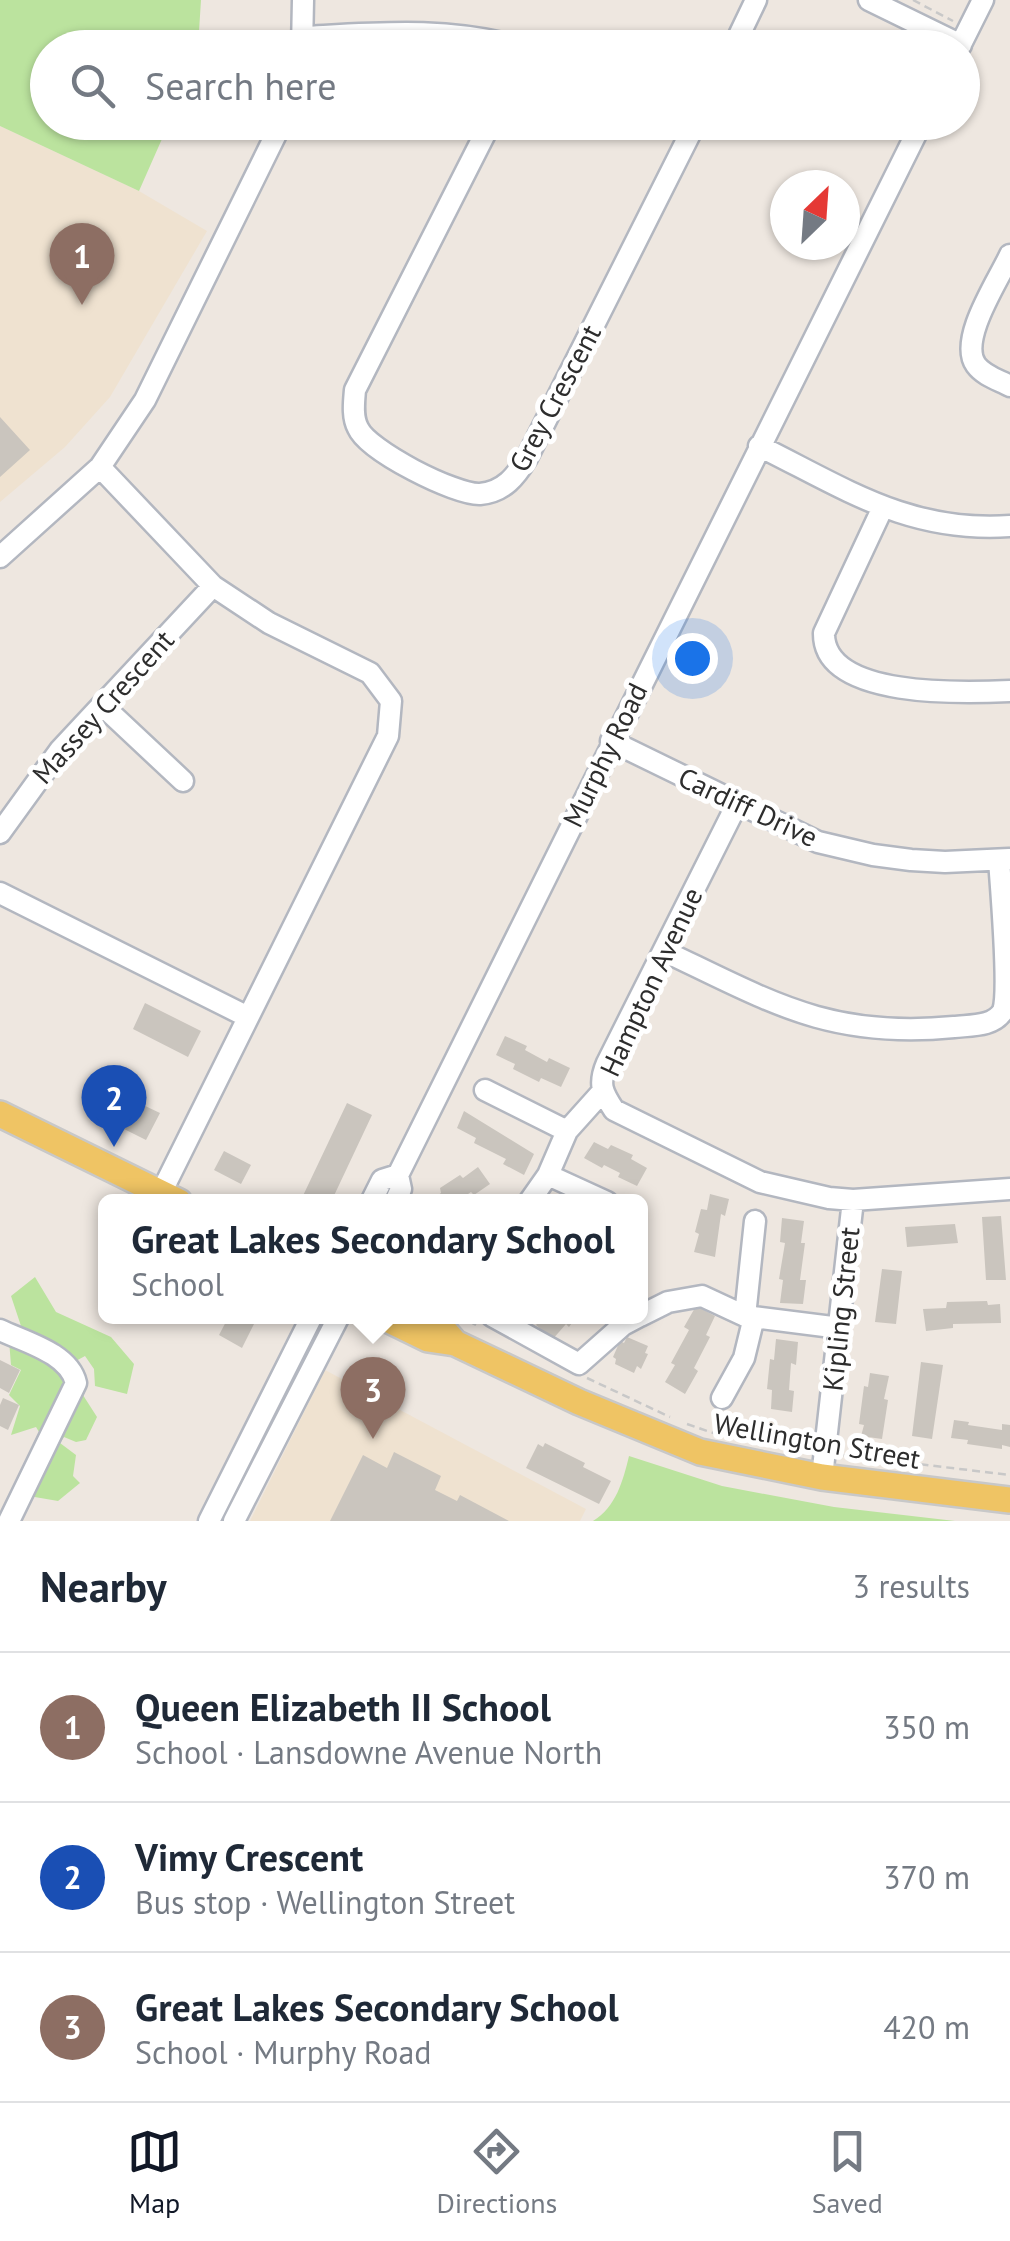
<!DOCTYPE html>
<html lang="en">
<head>
<meta charset="utf-8">
<style>
  body { margin:0; font-family:"PT Sans",sans-serif; background:#f6f6f7; color:#1f2937 }
  .compass { position:absolute; left:770px; top:170px; width:90px; height:90px; border-radius:50%; background:#fff; box-shadow:0 2px 8px #0004; rotate:25deg }
  .you { position:absolute; left:692px; top:658px; width:35px; height:35px; margin:-25px; border:8px solid #fff; border-radius:50%; background:#1a73e8; box-shadow:0 0 0 15px #1a73e833 }
  .badge { display:grid; place-items:center; width:65px; height:65px; border-radius:50%; background:#111827; color:#fff; font-size:32px; font-weight:700 }
  .pin { position:absolute; translate:-50% -82px; filter:drop-shadow(0 2px 5px #0008) }
  .pin::after { content:''; position:absolute; top:52px; width:35px; height:30px; background:inherit; clip-path:polygon(0 0,100% 0,50% 100%) }
  .popup { position:absolute; left:98px; top:1194px; width:550px; height:130px; box-sizing:border-box; display:grid; place-content:center; border-radius:15px; background:#fff; filter:drop-shadow(0 2px 8px #0005); font-size:32px; white-space:nowrap; color:#747a83 }
  .popup b { font-size:38px; color:#1f2937 }
  .popup::after { content:''; position:absolute; left:50%; top:100%; margin-left:-20px; border:20px solid transparent; border-top-color:#fff }
  .list { margin:0; padding:0; list-style:none }
  h2 { display:flex; justify-content:space-between; align-items:center; height:130px; margin:0; padding:0 40px; font-size:42px }
  h2 small { font-size:32px; font-weight:400; color:#747a83 }
  .list li { display:grid; grid-template-columns:65px 1fr auto; gap:30px; align-items:center; box-sizing:border-box; height:150px; padding:0 40px; border-top:2px solid #e0e1e3 }
  .list b { display:block; font-size:38px; white-space:nowrap }
  .list p { margin:0; font-size:32px; white-space:nowrap; color:#747a83 }
  .list em { font-size:32px; font-style:normal; color:#747a83 }
  .icon { flex:none; width:55px; height:55px; fill:none; stroke:currentColor; stroke-width:2; stroke-linecap:round; stroke-linejoin:round }
  .map { position:relative; flex:none; width:1010px; height:1521px; overflow:hidden }
  .search { position:absolute; background:#fff; box-shadow:0 2px 8px #0004; left:30px; right:30px; top:30px; height:110px; display:flex; align-items:center; gap:25px; box-sizing:border-box; padding:0 35px; border-radius:55px; color:#747a83; font-size:38px }
  .sheet { height:580px; background:#fff }
  nav { display:flex; justify-content:space-around; align-items:center; box-sizing:border-box; height:140px; border-top:2px solid #e0e1e3; background:#fff; font-size:28px; color:#747a83 }
  nav a { display:grid; justify-items:center; gap:5px }
  nav .on { color:#111827 }
  .map>svg:first-child { display:block }
</style>
</head>
<body>
<div class="map">
<svg width="1010" height="1521" viewBox="0 0 1010 1521">
  <rect width="100%" height="100%" fill="#eee7e0"/>
  <path fill="#efe2d0" d="M0,126L139,191L207,231L110,397L65,447L0,502Z
    M325,1370L586,1509L580,1521H250Z"/>
  <path fill="#bbe39e" d="M0,0H201L198,47L48,48V122L169,123L139,191L0,126Z
    M35,1277L56,1312L111,1337L134,1364L127,1394L95,1386L94,1369L85,1356L65,1367L97,1417L86,1440L76,1442L64,1437L60,1443L76,1455L73,1476L80,1483L58,1501L23,1495L50,1450L36,1427L11,1435L20,1406L9,1395L21,1370L11,1365L9,1340L21,1326L11,1296Z
    M629,1456L722,1486L834,1507L955,1521H593C616,1507 623,1481 629,1456Z"/>
  <path fill="#cac5be" d="M0,417L30,450L0,477Z
    M145,1003L201,1031L188,1057L133,1029Z
    M505,1036L527,1046L525,1050L547,1062L549,1058L570,1068L561,1087L541,1078L539,1082L513,1069L515,1064L496,1055Z
    M103,1086L160,1113L146,1140L90,1112Z
    M347,1103L372,1115L331,1202H300Z
    M464,1111L534,1154L524,1175L503,1164L506,1159L474,1143L476,1138L457,1128Z
    M594,1142L608,1149L611,1145L633,1155L631,1159L647,1168L637,1186L618,1177L620,1173L604,1165L602,1168L584,1158Z
    M224,1151L251,1165L241,1184L214,1170Z
    M478,1167L490,1184L474,1195L471,1192L456,1202H429L441,1193L440,1188L460,1175L463,1178Z
    M710,1194L729,1199L725,1216L721,1214L715,1257L694,1252L699,1234L695,1232L701,1209L707,1210Z
    M1001,1216L1006,1280H986L982,1217Z
    M782,1218L804,1221L801,1243H805L800,1280H806L803,1304L780,1303L783,1280L779,1279L785,1243L780,1242Z
    M955,1224L958,1243L907,1247L905,1227Z
    M882,1269L902,1271L896,1324L875,1322Z
    M987,1301L988,1305L1000,1304L1001,1323L953,1324V1328L926,1331L923,1309L946,1308L947,1302Z
    M696,1306L715,1316L706,1335L710,1337L694,1368L698,1371L685,1394L665,1382L675,1365L671,1363L689,1330L684,1327Z
    M229,1316H258L242,1348L219,1335Z
    M544,1316H577L569,1327L566,1324L552,1340L536,1325Z
    M627,1337L648,1346L645,1353L648,1354L641,1369L637,1366L634,1373L615,1364L616,1359L613,1357L620,1341L624,1343Z
    M776,1339L798,1342L796,1365L791,1363L789,1390L794,1391L792,1412L771,1409L772,1390L767,1389L770,1359L774,1360Z
    M0,1360L20,1370L9,1393L0,1388Z
    M921,1362L943,1365L932,1439L912,1436Z
    M870,1373L889,1376L884,1399L888,1400L882,1439L861,1436L864,1425L859,1424L864,1386L868,1387Z
    M3,1398L19,1405L8,1430L0,1426V1405Z
    M954,1420L969,1422L968,1425L1002,1430V1424L1010,1425V1447L1002,1445V1449L967,1444L968,1440L951,1438Z
    M545,1443L585,1463L583,1467L611,1481L599,1504L526,1468L538,1444L543,1447Z
    M394,1452L441,1476L435,1490L457,1501L460,1495L509,1521H330L363,1455L387,1468Z"/>
  <g fill="none" stroke-linecap="round" stroke-linejoin="round">
    <g stroke="#b3b7c0" stroke-width="25">
      <path id="minor" d="M869,0L961,45
        M304,37C381,33 447,27 523,48
        M302,48L303,0
        M733,48L756,0
        M959,48L983,0
        M491,122L355,390C354,402 352,417 358,428C368,451 455,495 480,494C504,492 516,476 527,458L696,122
        M1010,255C998,281 958,340 976,365C984,376 999,380 1010,386
        M759,446C846,489 909,533 1010,526
        M100,467L213,586L269,623L370,673L391,701L388,736L161,1193
        M883,507L824,633C823,699 965,693 1010,691
        M0,557L100,467L145,400L282,122
        M103,706L183,781
        M611,741L818,842L873,855L911,860L945,862L1009,859
        M737,804L607,1063C598,1084 602,1092 614,1110L760,1182L829,1198L853,1200L1010,1189
        M0,833L60,750L213,586
        M0,893L248,1017
        M664,951C771,1002 830,1039 954,1027C971,1025 993,1027 1003,1011C1010,991 1001,888 999,860
        M485,1090L567,1131
        M548,1175L607,1202
        M371,1202L382,1180L398,1175
        M395,1202L401,1189L398,1175L922,122
        M529,1202L548,1175L567,1131L602,1092
        M492,1316L579,1364L623,1325L640,1316
        M640,1316L668,1302L702,1296L745,1316L840,1328
        M745,1316L755,1221
        M0,1330C25,1342 69,1353 76,1383L9,1521
        M722,1398L744,1358L754,1317
        M822,1477L853,1200
        M209,1521L312,1316
        M234,1521L339,1316"/>
    </g>
    <g stroke="#c8c8c8" stroke-width="30">
      <path id="major" d="M0,1114L179,1202
        M381,1316L428,1339L455,1343L579,1402L700,1452L822,1477L1010,1500
        M427,1316L436,1321L455,1343"/>
    </g>
    <path stroke="#c8c8c8" stroke-width="2.5" stroke-dasharray="8 5" stroke-linecap="butt" d="M913,0L953,21
      M461,1317L476,1325
      M587,1378L670,1417
      M687,1424L722,1436
      M843,1455L1010,1475"/>
    <use href="#minor" stroke="#fff" stroke-width="20"/>
    <use href="#major" stroke="#efc464" stroke-width="25"/>
  </g>
  <g text-anchor="middle" stroke-width="10" stroke-linejoin="round" paint-order="stroke">
    <g font-size="28" fill="#2d2d2d" stroke="#fff">
      <text transform="translate(555 398) rotate(-62)" y="10">Grey Crescent</text>
      <text transform="translate(103 707) rotate(-48)" y="10">Massey Crescent</text>
      <text transform="translate(605 755) rotate(-64)" y="10">Murphy Road</text>
      <text transform="translate(748 807) rotate(25)" y="10">Cardiff Drive</text>
      <text transform="translate(651 982) rotate(-65)" y="10">Hampton Avenue</text>
      <text transform="translate(841 1309) rotate(-84)" y="10">Kipling Street</text>
      <text transform="translate(817 1441) rotate(10)" y="10">Wellington Street</text>
    </g>
  </g>
</svg>
<svg class="compass" viewBox="-18 -18 36 36"><path d="M0-13l5 13h-10z" fill="#e53935"/><path d="M0 13l5-13h-10z" fill="#747a83"/></svg>
<div class="you"></div>
<div class="pin badge" style="left:82px;top:305px;background:#8d6e63">1</div>
<div class="pin badge" style="left:114px;top:1147px;background:#1a4fb4">2</div>
<div class="pin badge" style="left:373px;top:1439px;background:#8d6e63">3</div>
<div class="popup"><b>Great Lakes Secondary School</b>School</div>
<div class="search"><svg class="icon" aria-label="search" viewBox="0 0 24 24"><circle cx="10" cy="10" r="6"/><path d="M15 15l6 6"/></svg>Search here</div>
</div>
<section class="sheet">
<h2>Nearby<small>3 results</small></h2>
<ul class="list">
<li><span class="badge" style="background:#8d6e63">1</span><div><b>Queen Elizabeth II School</b><p>School · Lansdowne Avenue North</p></div><em>350 m</em></li>
<li><span class="badge" style="background:#1a4fb4">2</span><div><b>Vimy Crescent</b><p>Bus stop · Wellington Street</p></div><em>370 m</em></li>
<li><span class="badge" style="background:#8d6e63">3</span><div><b>Great Lakes Secondary School</b><p>School · Murphy Road</p></div><em>420 m</em></li>
</ul>
</section>
<nav>
<a class="on"><svg class="icon" aria-label="map" viewBox="0 0 24 24"><path d="M3 6l6-2 6 2 6-2v14l-6 2-6-2-6 2zM9 4v14M15 6v14"/></svg>Map</a>
<a><svg class="icon" aria-label="directions" viewBox="0 0 24 24"><path d="M12 3l9 9-9 9-9-9zM9 14v-3h6M13 9l2 2-2 2"/></svg>Directions</a>
<a><svg class="icon" aria-label="saved" viewBox="0 0 24 24"><path d="M7 4h10v16l-5-4-5 4z"/></svg>Saved</a>
</nav>
</body>
</html>
